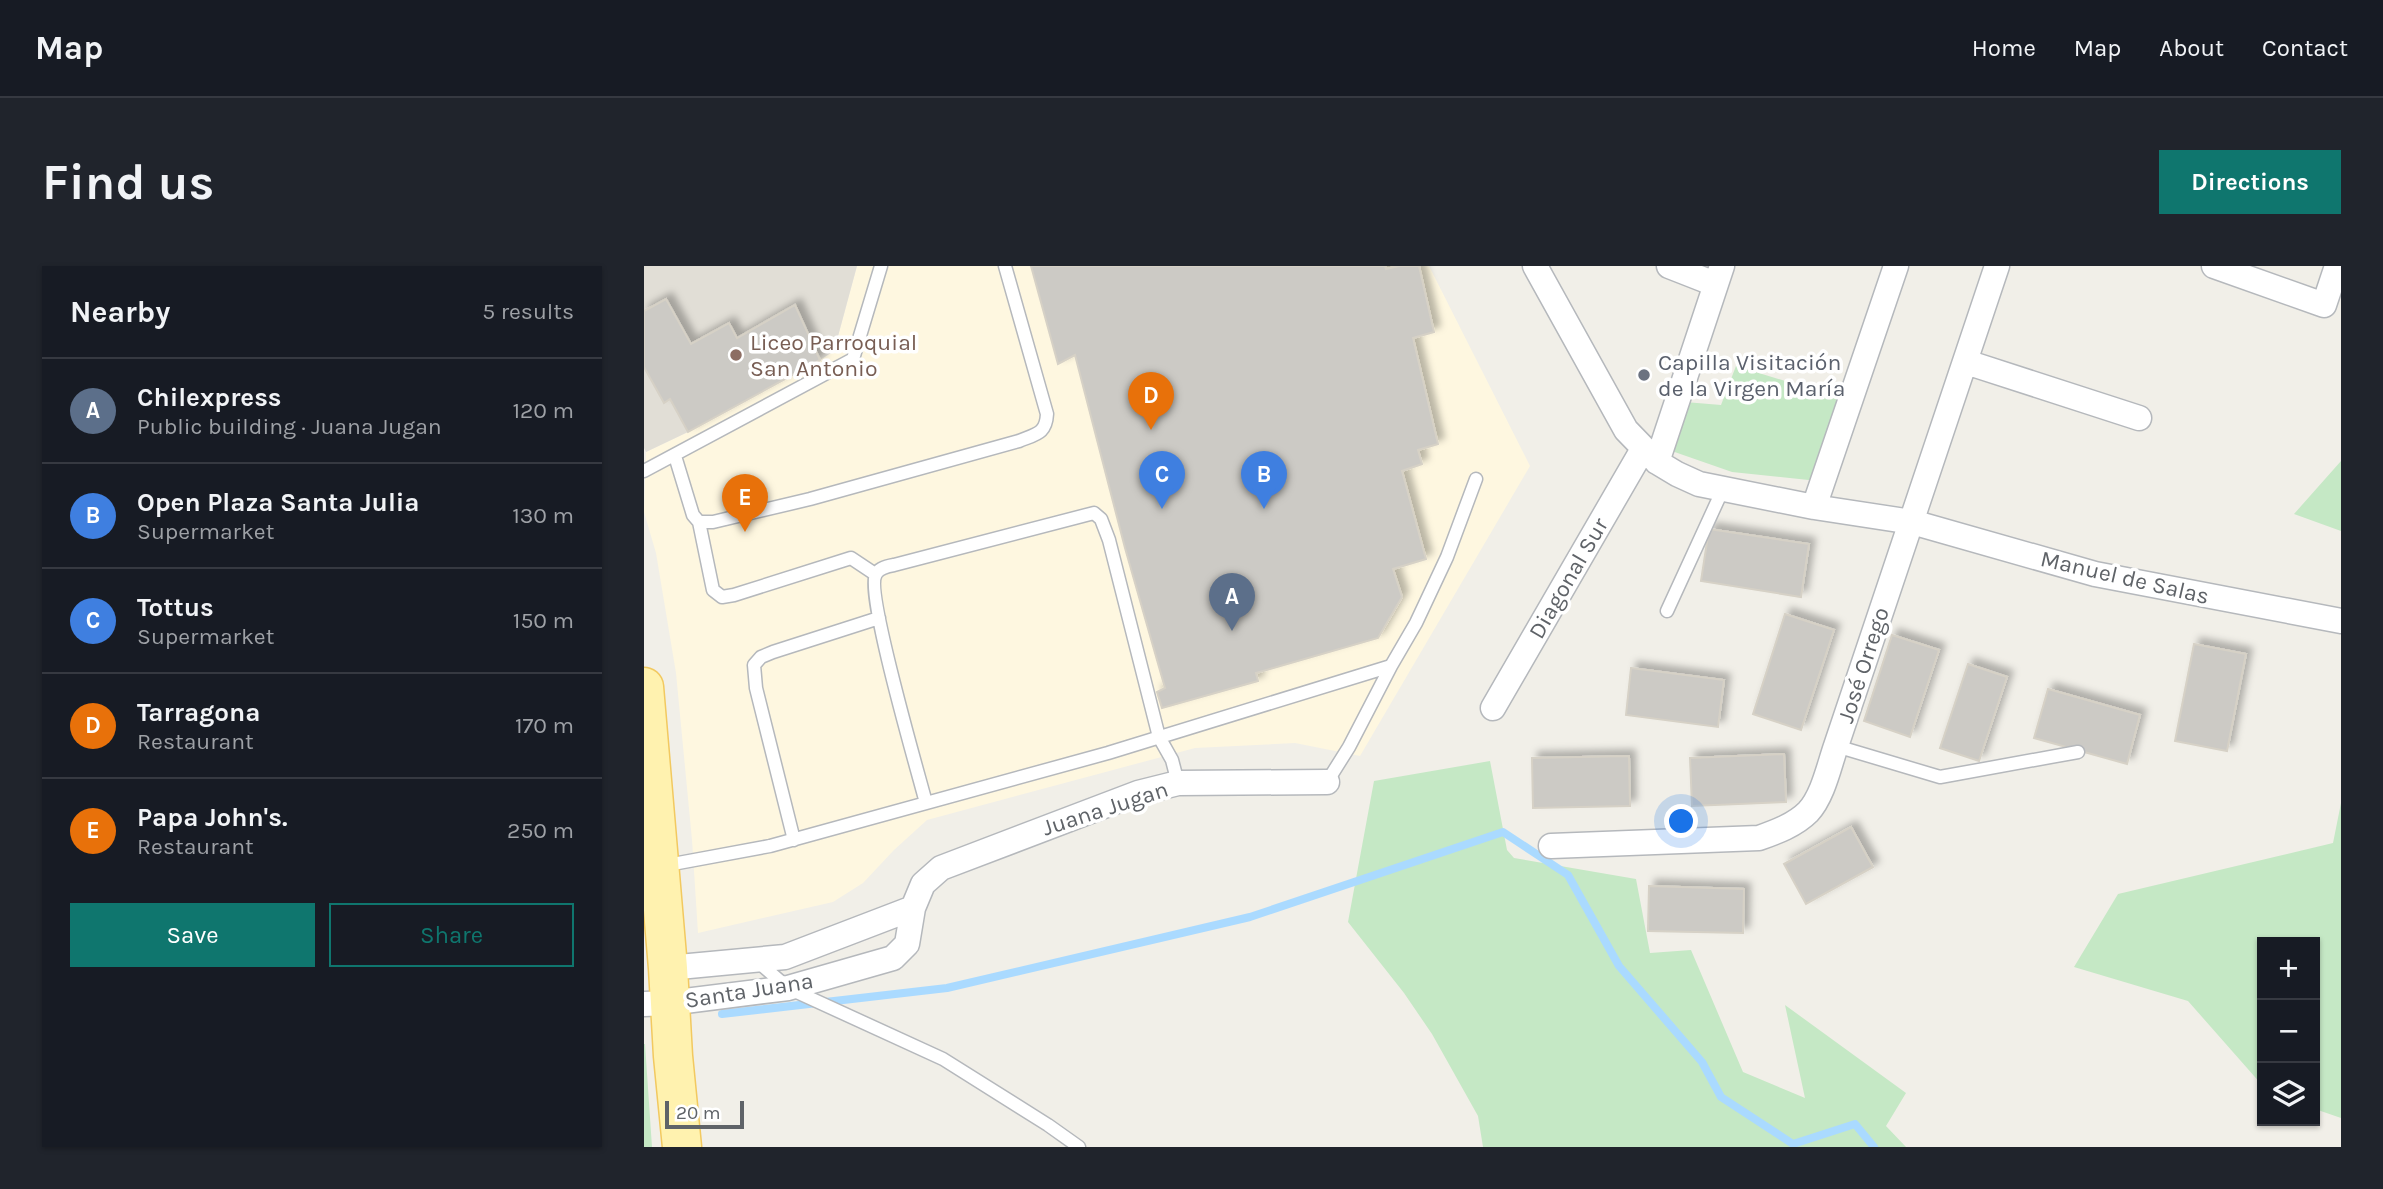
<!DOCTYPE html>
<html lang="en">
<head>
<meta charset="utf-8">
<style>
  body { margin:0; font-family:Karla,sans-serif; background:#20242c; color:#f1f3f6 }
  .controls { position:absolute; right:21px; bottom:21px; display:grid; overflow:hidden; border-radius:0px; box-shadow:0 2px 5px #0004 }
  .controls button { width:63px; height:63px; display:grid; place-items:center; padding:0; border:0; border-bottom:2px solid #363941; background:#171b24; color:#f1f3f6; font:35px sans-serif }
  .scale { position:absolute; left:21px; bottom:18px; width:79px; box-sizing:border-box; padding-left:7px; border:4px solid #5f6368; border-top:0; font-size:19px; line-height:24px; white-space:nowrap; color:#5f6368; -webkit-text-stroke:5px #fff; paint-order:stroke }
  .you { position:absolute; left:1038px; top:556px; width:24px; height:24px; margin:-18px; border:5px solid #fff; border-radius:50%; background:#1a73e8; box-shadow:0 0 0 10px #1a73e833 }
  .badge { display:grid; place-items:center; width:46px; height:46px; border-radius:50%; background:#0f766e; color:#fff; font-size:23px; font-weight:700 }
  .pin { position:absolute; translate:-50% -58px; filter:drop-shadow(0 2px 4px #0008) }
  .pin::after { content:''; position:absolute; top:37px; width:24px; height:21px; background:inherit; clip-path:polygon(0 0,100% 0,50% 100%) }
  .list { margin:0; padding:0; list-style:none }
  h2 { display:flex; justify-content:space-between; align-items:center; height:91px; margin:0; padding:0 28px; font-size:30px }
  h2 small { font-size:23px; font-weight:400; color:#9ea1a6 }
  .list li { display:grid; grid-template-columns:46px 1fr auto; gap:21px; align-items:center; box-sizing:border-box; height:105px; padding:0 28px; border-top:2px solid #363941 }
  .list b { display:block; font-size:26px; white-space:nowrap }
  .list p { margin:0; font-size:23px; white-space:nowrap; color:#9ea1a6 }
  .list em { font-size:23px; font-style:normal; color:#9ea1a6 }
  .actions { display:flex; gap:14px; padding:21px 28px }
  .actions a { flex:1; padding:16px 0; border:2px solid #0f766e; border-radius:0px; text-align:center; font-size:24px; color:#0f766e }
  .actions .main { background:#0f766e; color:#fff }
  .icon { flex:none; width:38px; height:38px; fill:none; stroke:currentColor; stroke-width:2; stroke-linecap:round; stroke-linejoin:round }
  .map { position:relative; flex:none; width:1697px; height:881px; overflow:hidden; border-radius:0px }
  header { display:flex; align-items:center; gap:42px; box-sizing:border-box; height:98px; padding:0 35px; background:#171b24; border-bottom:2px solid #363941 }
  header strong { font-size:33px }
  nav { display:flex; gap:38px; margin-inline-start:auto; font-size:24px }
  .intro { display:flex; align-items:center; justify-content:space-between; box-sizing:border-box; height:168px; padding:0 42px }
  h1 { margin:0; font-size:49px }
  .button { padding:18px 32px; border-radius:0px; background:#0f766e; color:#fff; font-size:24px; font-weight:700 }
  main { display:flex; gap:42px; padding:0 42px }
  aside { flex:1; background:#171b24; border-radius:0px; box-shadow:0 2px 5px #0004 }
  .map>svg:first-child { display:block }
</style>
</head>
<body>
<header>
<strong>Map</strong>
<nav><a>Home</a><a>Map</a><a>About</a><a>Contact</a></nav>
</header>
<div class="intro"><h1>Find us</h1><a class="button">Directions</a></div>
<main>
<aside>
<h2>Nearby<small>5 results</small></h2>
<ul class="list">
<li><span class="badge" style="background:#5c6f8a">A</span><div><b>Chilexpress</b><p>Public building · Juana Jugan</p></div><em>120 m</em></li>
<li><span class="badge" style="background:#3f7fe0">B</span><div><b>Open Plaza Santa Julia</b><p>Supermarket</p></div><em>130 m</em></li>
<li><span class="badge" style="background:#3f7fe0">C</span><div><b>Tottus</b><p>Supermarket</p></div><em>150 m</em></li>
<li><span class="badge" style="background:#e8710a">D</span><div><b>Tarragona</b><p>Restaurant</p></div><em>170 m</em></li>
<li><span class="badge" style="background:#e8710a">E</span><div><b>Papa John's.</b><p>Restaurant</p></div><em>250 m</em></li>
</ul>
<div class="actions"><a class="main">Save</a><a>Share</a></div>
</aside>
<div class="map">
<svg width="1697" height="881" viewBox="0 0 1697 881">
  <defs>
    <filter id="shadow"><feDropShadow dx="6" dy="-6" stdDeviation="3.5" flood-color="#0004"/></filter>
  </defs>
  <rect width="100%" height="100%" fill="#f1efe8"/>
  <path fill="#fef7e0" d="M213,0H785L886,200L716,490L651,477L551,482L283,554L250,584L219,617L189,636L54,667L48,574L32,407L12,287L0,246L2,186L44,166L176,94L190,85Z"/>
  <path fill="#e1ded6" d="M0,0H213L190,85L176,94L44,166L2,186L0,182Z"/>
  <path fill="#c5e8c5" d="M1092,100L1200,133L1174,215L1088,206L1022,183L1041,136L1077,139Z
    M1697,195V265L1650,248Z
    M846,495L863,584L870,592L992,613L1006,687L1047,684L1099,806L1161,832L1141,739L1262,827L1242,860L1262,881H839L834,850L788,768L760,727L704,656L730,515Z
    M1697,537V852L1671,843V676H1618V819L1544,735L1430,701L1474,628L1689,577Z
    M0,778H1L8,881H0Z"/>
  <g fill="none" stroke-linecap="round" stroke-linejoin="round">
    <path stroke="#aadaff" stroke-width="8" d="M78,748L303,722L606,651L859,566L924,609L975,700L1058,796L1077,831L1149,878L1211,858L1230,881"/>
  </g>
  <path fill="#cccac5" stroke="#d6d1c6" stroke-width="2" filter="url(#shadow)" d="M387,0H741L742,3L755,0H775L790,66L769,72L794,178L774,184L778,198L758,205L782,293L749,303L758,331L734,372L612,407L614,415L518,442L513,426L521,422L481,282L431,89L414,98Z
    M22,33L47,78L85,57L93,72L151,39L176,94L44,166L26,133L20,137L0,101V45Z
    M1065,263L1165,278L1157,331L1057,315Z
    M1141,348L1190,364L1157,464L1109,448Z
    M1248,369L1295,384L1266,471L1220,455Z
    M1550,378L1602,388L1583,485L1531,475Z
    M1324,398L1363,411L1335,495L1296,482Z
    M987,402L1080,414L1074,461L982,449Z
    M1404,423L1496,449L1483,498L1390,472Z
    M1140,488L1142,536L1048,540L1046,492Z
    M985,490L986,540L889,542L888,492Z
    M1207,561L1229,601L1162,638L1140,598Z
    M1005,620L1100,623L1099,667L1004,665Z"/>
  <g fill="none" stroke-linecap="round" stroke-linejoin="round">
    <g stroke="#b5b8bc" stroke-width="15">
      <path id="lane" d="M31,190L49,249L55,256H69L166,233L375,175C392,168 402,168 403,148L361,0
        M0,205L209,93L237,0
        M55,256L69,324L78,331L90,329L207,292L231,308
        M1023,345L1079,223
        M1192,480L1296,511L1434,486
        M683,516L705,481L747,400
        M282,537C274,506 221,325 232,308C235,302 244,300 250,299L450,247L457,253L465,274L515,471L528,494L534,517
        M150,574L112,422L110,399L117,391L129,386L235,352
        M18,600L126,580L464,487L747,400L772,357L803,291L832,213
        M113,695L144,722L299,793L404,859L435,881"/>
    </g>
    <g stroke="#b5b8bc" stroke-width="27">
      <path id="street" d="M891,0L982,164L1013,196L1033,208L1055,218L1170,241L1268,256L1451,308L1697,355
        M1025,0L1071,18
        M1570,0L1680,39L1693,0
        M1322,96L1495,152
        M1013,196L1078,0
        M1170,241L1252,0
        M849,442L999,183
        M907,580L1115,572C1132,566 1151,559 1164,546C1179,530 1185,500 1192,480L1353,0
        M24,702L141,691L269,642
        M0,738L25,737L144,722L249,692L263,678L269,642L279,618L297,602L494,527L534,517L683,516"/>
    </g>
    <g stroke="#f2c960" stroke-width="41">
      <path id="primary" d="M0,421L24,702L29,790L38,881"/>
    </g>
    <use href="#lane" stroke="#fff" stroke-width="12"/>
    <use href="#street" stroke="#fff" stroke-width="24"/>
    <use href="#primary" stroke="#fff2af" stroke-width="38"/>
  </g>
  <circle fill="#8d6e63" stroke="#fff" stroke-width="2.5" cx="92" cy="89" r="7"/>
  <circle fill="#6b7280" stroke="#fff" stroke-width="2.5" cx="1000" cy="109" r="7"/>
  <g text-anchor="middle" stroke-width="7" stroke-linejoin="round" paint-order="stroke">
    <g font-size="23" fill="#785e54" stroke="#fff" text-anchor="start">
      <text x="106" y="84">Liceo Parroquial<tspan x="106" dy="26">San Antonio</tspan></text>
    </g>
    <g font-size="23" fill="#5b616d" stroke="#fff" text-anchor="start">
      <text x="1014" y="104">Capilla Visitación<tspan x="1014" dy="26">de la Virgen María</tspan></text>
    </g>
    <g font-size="23" fill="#5f6368" stroke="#fff">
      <text transform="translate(1481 311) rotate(13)" y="8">Manuel de Salas</text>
      <text transform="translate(924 312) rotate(-60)" y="8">Diagonal Sur</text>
      <text transform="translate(1219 399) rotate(-72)" y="8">José Orrego</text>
      <text transform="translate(461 542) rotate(-18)" y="8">Juana Jugan</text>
      <text transform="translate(105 724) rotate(-9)" y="8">Santa Juana</text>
    </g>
  </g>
</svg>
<div class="controls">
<button>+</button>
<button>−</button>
<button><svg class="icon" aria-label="layers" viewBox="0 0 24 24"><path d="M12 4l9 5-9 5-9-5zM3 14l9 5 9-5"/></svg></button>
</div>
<div class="scale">20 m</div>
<div class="you"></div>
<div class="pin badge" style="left:588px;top:365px;background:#5c6f8a">A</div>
<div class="pin badge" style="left:620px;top:243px;background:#3f7fe0">B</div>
<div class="pin badge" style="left:518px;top:243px;background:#3f7fe0">C</div>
<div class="pin badge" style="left:507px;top:164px;background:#e8710a">D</div>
<div class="pin badge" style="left:101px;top:266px;background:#e8710a">E</div>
</div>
</main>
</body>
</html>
